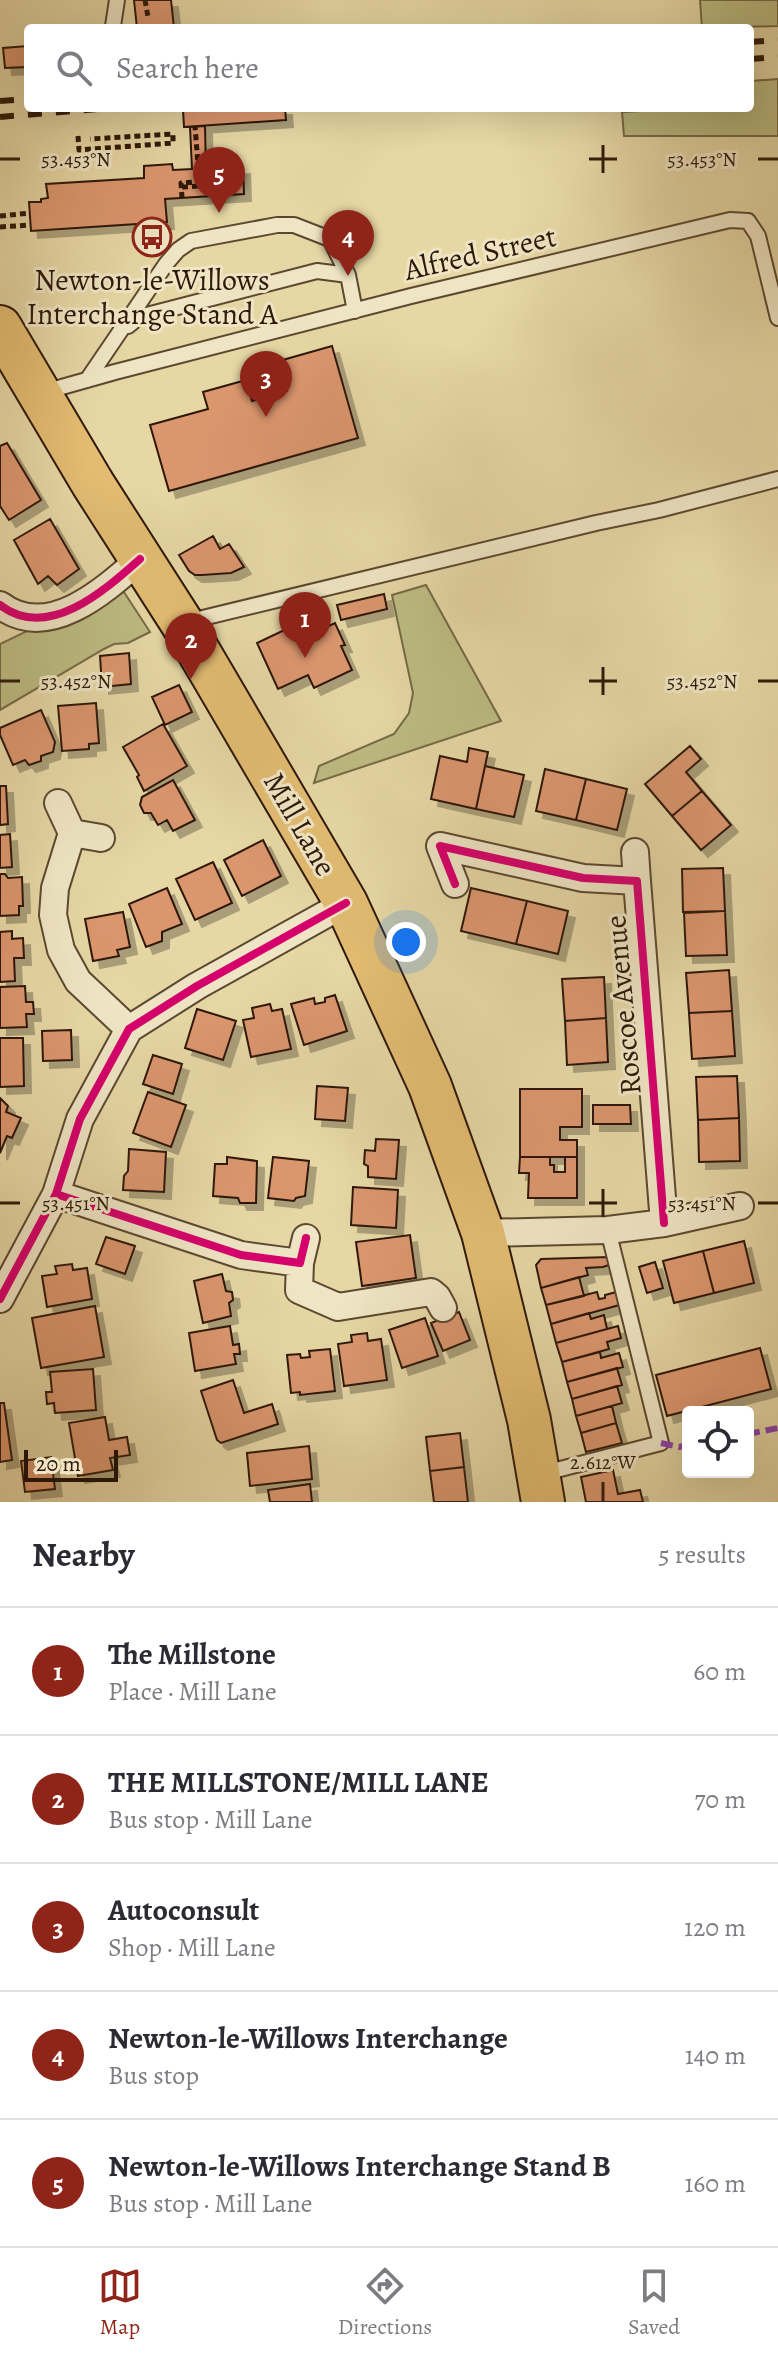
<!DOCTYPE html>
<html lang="en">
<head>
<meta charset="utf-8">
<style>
  body { margin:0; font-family:Alegreya,serif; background:#f7f7f7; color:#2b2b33 }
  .controls { position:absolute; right:24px; bottom:24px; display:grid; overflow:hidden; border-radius:8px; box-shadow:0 8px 32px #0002 }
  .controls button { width:72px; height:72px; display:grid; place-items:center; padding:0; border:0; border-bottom:2px solid #e1e1e2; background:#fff; color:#2b2b33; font:40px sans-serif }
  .scale { position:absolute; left:24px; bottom:20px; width:94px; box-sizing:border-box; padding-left:8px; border:4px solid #2e1909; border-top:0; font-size:22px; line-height:28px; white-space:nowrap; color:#2e1909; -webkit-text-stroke:6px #efe5c4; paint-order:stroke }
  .you { position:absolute; left:406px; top:942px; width:28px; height:28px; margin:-20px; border:6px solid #fff; border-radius:50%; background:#1a73e8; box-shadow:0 0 0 12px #1a73e833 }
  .badge { display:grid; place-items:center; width:52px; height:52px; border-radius:50%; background:#8f2418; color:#fff; font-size:26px; font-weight:700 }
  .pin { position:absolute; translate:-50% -66px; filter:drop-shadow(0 2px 4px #0008) }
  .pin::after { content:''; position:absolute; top:42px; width:28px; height:24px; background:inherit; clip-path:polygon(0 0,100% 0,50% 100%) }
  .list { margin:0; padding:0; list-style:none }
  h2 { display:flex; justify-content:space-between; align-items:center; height:104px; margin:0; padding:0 32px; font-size:34px }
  h2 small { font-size:26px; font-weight:400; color:#7c7c81 }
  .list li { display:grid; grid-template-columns:52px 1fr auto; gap:24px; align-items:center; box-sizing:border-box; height:128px; padding:0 32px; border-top:2px solid #e1e1e2 }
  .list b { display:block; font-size:30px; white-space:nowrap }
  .list p { margin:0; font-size:26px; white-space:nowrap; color:#7c7c81 }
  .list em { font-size:26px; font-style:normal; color:#7c7c81 }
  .icon { flex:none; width:44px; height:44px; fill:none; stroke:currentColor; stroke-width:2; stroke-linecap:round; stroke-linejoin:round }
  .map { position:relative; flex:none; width:778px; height:1502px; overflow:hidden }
  .search { position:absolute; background:#fff; box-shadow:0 8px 32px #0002; left:24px; right:24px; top:24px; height:88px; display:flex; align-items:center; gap:20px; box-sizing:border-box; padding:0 28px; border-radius:8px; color:#7c7c81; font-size:30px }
  .sheet { height:744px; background:#fff }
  nav { display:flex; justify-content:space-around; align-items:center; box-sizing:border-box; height:112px; border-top:2px solid #e1e1e2; background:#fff; font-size:22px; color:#7c7c81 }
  nav a { display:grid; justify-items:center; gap:4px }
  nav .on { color:#8f2418 }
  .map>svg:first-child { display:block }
</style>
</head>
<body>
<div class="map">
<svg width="778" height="1502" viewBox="0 0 778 1502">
  <defs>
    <filter id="shadow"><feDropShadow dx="7" dy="7" stdDeviation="0" flood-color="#0004"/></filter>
  </defs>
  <rect width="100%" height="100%" fill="#e6d7a5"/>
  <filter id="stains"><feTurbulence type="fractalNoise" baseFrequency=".0025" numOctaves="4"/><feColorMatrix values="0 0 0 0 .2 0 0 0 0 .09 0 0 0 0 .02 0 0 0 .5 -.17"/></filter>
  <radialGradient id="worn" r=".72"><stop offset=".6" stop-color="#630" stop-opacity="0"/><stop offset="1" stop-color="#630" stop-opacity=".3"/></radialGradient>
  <path fill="#bcbc82" stroke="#756a46" stroke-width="2" d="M700,0H778V26L702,28Z
    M778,79V136H624L622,112L695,108H750V81Z
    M426,585L501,721L314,783L319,766L394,734L409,713L413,693L392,595Z
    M120,586L150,632L128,643L114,644L104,649L0,710V644Z"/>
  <path fill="#db966e" stroke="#2e1909" stroke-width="2" filter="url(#shadow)" d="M134,0H171L174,28H137Z
    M28,46V67L5,68L3,48Z
    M214,108H285L286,120L184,127L183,110Z
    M205,126L206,170L243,167L244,194L165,199L167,222L31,231L29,202H41V199L48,198L46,184L144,178V166L172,164L173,170L192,169L190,127Z
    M332,346L358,438L169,491L150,425L208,409L203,392L246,380L252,401L287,391L279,361Z
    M7,443L41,500L9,520L0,506V446Z
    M50,519L79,569L57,585L48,576L38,584L14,540Z
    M213,536L220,549L229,544L244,567L231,573L202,575H195L189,571L179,555Z
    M384,594L387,609L341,620L337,605Z
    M301,622L307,636L335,623L345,645L341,646L352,670L314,688L308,675L278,689L257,643Z
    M129,653L131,684L102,687L100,656Z
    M179,685L192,712L165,725L152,697Z
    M96,703L99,743L89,744V749L62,751L58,706Z
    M41,710L55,742L53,752L41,756V761L29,765L25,760L13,765L0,735V728Z
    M163,724L187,766L144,791L137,777L139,775L123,747Z
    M690,746L701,759L686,772L702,791L672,816L645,784Z
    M469,748L488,752L476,809L431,799L440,756L467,762Z
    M485,766L524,775L514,817L476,809Z
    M545,769L586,779L576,820L536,811Z
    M586,779L627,789L617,830L576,820Z
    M173,780L195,820L173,831L167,820L158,825L151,813H144L140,805L142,797Z
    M0,786H6L8,824L0,825Z
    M702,791L731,825L701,850L672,816Z
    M10,834L12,867L0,868V835Z
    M263,840L281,876L242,896L224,860Z
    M213,862L232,903L195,920L176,879Z
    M723,868L725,911L683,912L682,869Z
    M0,874H5L8,878L22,877L23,906H19V915L0,916Z
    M167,888L182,924L162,932V941L146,947L129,904Z
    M471,888L527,901L516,944L461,931Z
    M527,901L568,911L558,954L516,944Z
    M725,911L727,955L686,956L684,913Z
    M123,912L130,947L117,950L119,956L93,961L85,919Z
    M12,931V939L23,938L24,958H14L15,981L0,982V932Z
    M729,970L732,1011L689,1013L686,973Z
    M604,977L606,1018L565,1021L562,979Z
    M25,986L26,1002H33L34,1014H26L27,1027L0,1028V987Z
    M335,995L347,1031L304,1045L291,1004L314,998L315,1004L325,1002V998Z
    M270,1004L272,1011L282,1009L291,1049L251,1057L243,1020L254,1018L252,1008Z
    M197,1009L236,1021L223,1060L185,1048Z
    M732,1011L735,1056L692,1059L689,1013Z
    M606,1018L608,1062L567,1065L565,1021Z
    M71,1030L72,1060L43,1061L42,1031Z
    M0,1038H23L24,1086L0,1087Z
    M153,1055L182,1064L173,1094L143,1084Z
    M737,1076L739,1118L698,1120L696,1077Z
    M317,1086L348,1088L345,1121L315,1119Z
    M520,1089H582V1127H560V1140H577V1157H520Z
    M148,1092L186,1105L171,1147L133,1133Z
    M0,1098L8,1106L6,1112L21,1118L12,1138L7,1136L0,1153Z
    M593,1105H630L631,1124H593Z
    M739,1118L740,1161L699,1162L698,1120Z
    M376,1139L399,1140L396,1179L368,1177V1166L364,1164L365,1150L375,1151Z
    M129,1149L166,1152L164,1192L123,1190L124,1176L128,1171Z
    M227,1157L257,1161L256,1203H240L238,1198L213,1196L215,1164H227Z
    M273,1157L309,1161L305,1196L296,1198L294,1201L268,1198Z
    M520,1157H550V1165H554V1172H565V1157H577V1198H528L529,1173H519Z
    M353,1187L398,1190L396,1228L351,1225Z
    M410,1235L416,1278L362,1286L356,1242Z
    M106,1237L135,1246L125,1274L96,1264Z
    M744,1241L754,1283L714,1293L703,1251Z
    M703,1251L714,1293L674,1303L663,1261Z
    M610,1257L612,1264L603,1267L586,1268L588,1275L541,1288L536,1265L541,1259Z
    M655,1262L663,1288L647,1293L639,1267Z
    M72,1264L73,1270L87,1268L92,1299L47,1307L42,1276L57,1274L55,1266Z
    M222,1274L226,1291L232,1292L233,1300L229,1303L231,1316L203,1323L194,1281Z
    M579,1277L584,1296L546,1305L541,1288Z
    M620,1291L623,1304L551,1324L546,1305L597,1292L599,1299L605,1298V1295Z
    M95,1306L104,1357L41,1368L32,1318Z
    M459,1312L470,1340L443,1351L431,1323Z
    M589,1313L591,1319L604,1315L607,1329L556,1343L551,1324Z
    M425,1318L438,1356L402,1368L389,1330Z
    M230,1326L233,1345L239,1344L240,1354H234L236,1364L195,1371L189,1333Z
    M618,1326L621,1338L607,1342L609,1349L562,1362L556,1343Z
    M367,1333L368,1341L381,1339L387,1380L344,1386L338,1344L352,1342L351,1335Z
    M760,1348L771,1389L667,1416L656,1375Z
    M330,1349L335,1391L300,1395V1392L291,1393L287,1355L300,1354L301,1358L310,1357L309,1351Z
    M600,1352L601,1358L619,1353L623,1367L567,1382L562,1362Z
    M617,1368L622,1385L572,1399L567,1382Z
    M93,1369L96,1410L55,1413L54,1403L47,1404L46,1392H52L50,1372Z
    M233,1380L244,1413L272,1404L278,1424L221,1443L217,1440L201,1391Z
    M617,1386L622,1403L576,1416L572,1399Z
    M0,1403H4L12,1460L0,1462Z
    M612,1406L616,1423L581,1433L576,1416Z
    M105,1417L109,1440L127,1437L130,1455L110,1458L113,1470L78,1476L69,1423Z
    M616,1423L622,1443L586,1452L581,1433Z
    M460,1433L464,1467L430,1471L426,1437Z
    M309,1446L312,1479L250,1486L247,1453Z
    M51,1457L55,1489L25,1492L21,1461Z
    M464,1467L468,1502H434L430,1471Z
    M613,1470L618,1494L640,1490L643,1502H586L581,1477Z
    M310,1484L312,1502H270L268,1490Z"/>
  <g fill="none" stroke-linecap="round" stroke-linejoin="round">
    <g stroke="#5c4830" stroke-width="18">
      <path id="lane" d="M113,26L117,0
        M128,326L139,317L317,271L348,275
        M87,380L166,264L178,250L191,241L277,225H294L330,239L348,275L355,311
        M44,392L115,372L411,296L730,220L748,221L758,236L778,318
        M186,622L596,523L659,510L778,479
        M541,1474L661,1443L608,1230"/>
    </g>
    <g stroke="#5c4830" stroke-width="30">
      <path id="street" d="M0,605C48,642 105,590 140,559
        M58,803L72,833L55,888L53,915L61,950L78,981L129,1029
        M72,833L101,838
        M635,852L637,881
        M455,884L440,846L583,878L637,881L664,1223
        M56,1194L241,1255L300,1263L306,1238
        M483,1233L608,1230L664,1223L740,1206
        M300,1263L299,1290L338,1307L431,1292L437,1297L443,1308
        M0,1299L56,1194L80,1119L129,1029L197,986L346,903"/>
    </g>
    <g stroke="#2e1909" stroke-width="46">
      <path id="primary" d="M0,327L93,484L182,623L346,903L430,1086L483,1233L529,1420L543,1502"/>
    </g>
    <path stroke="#2e1909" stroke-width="5" stroke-dasharray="6 4" stroke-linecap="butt" d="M145,0L148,17
      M78,136L79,150L173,143V134L90,139
      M182,187L233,184V176L199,177L195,126
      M182,198L181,183L194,182
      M0,216L30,213
      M0,227L31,225"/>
    <use href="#lane" stroke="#efe5c4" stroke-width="14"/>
    <use href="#street" stroke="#efe5c4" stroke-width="26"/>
    <use href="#primary" stroke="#e3bc72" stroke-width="42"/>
    <path stroke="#2e1909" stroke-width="6" stroke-dasharray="14 14" stroke-linecap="butt" d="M750,42L778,40
      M750,59L778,57
      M0,101L28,99
      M0,117L110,108"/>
    <path stroke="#8e44ad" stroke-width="6" stroke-dasharray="12 6" stroke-linecap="butt" d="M748,1434L778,1428
      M661,1443L679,1447L688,1445"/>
    <g stroke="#efe5c4" stroke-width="13">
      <path id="cycleway" d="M0,605C48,642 105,590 140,559
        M455,884L440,846L583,878L637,881L664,1223
        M56,1194L241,1255L300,1263L306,1238
        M0,1299L56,1194L80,1119L129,1029L197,986L346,903"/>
    </g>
    <use href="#cycleway" stroke="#d6006c" stroke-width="8"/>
  </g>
  <path fill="none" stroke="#2e1909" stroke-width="3" d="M603,145V173M0,159H20M589,159H617M758,159H778M603,667V695M0,681H20M589,681H617M758,681H778M603,1189V1217M0,1203H20M589,1203H617M758,1203H778M603,1482V1502"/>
  <defs>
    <g id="bus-ring" transform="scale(2)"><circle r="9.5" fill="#efe5c4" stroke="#8f2418" stroke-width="1.5"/><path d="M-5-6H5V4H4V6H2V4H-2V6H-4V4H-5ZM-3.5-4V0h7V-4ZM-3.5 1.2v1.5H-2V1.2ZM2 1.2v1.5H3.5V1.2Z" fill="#8f2418"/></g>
  </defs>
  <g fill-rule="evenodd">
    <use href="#bus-ring" x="152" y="237"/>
  </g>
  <g text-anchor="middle" stroke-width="6" stroke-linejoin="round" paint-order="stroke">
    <g font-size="30" fill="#2e1909" stroke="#efe5c4">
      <text transform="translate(480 253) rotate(-13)" y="10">Alfred Street</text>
      <text transform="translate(300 824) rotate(60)" y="10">Mill Lane</text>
      <text transform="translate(623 1005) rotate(-95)" y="10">Roscoe Avenue</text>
    </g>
    <g font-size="30" fill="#2e1909" stroke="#efe5c4">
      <text x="152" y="290">Newton-le-Willows<tspan x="152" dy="34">Interchange Stand A</tspan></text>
    </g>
  </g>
  <g font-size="20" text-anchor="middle" fill="#2e1909" stroke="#efe5c4" stroke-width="6" stroke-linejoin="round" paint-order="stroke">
    <text x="76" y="166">53.453°N</text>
    <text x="702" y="166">53.453°N</text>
    <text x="76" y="688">53.452°N</text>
    <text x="702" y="688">53.452°N</text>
    <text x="76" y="1210">53.451°N</text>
    <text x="702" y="1210">53.451°N</text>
    <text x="603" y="1469">2.612°W</text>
  </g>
  <rect width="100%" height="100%" filter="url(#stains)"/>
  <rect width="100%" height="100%" fill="url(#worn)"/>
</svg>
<div class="controls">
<button><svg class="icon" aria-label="locate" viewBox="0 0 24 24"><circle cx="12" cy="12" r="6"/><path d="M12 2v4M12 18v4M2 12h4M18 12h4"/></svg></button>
</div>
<div class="scale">20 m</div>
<div class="you"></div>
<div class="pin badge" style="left:305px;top:658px">1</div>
<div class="pin badge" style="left:191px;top:679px">2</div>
<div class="pin badge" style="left:266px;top:417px">3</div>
<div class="pin badge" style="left:348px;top:276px">4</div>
<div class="pin badge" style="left:219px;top:213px">5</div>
<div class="search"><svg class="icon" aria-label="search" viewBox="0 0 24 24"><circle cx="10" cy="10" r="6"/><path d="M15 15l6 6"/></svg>Search here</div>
</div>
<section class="sheet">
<h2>Nearby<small>5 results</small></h2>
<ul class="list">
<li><span class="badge">1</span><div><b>The Millstone</b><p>Place · Mill Lane</p></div><em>60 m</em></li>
<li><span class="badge">2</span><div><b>THE MILLSTONE/MILL LANE</b><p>Bus stop · Mill Lane</p></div><em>70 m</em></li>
<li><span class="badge">3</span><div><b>Autoconsult</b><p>Shop · Mill Lane</p></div><em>120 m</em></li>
<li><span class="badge">4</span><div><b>Newton-le-Willows Interchange</b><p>Bus stop</p></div><em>140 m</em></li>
<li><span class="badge">5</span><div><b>Newton-le-Willows Interchange Stand B</b><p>Bus stop · Mill Lane</p></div><em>160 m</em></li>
</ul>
</section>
<nav>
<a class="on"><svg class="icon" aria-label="map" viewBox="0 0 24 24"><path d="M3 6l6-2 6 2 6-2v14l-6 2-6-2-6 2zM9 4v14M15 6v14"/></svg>Map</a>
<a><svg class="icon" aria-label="directions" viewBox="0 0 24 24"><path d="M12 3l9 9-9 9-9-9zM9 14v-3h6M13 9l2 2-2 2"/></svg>Directions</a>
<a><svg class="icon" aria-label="saved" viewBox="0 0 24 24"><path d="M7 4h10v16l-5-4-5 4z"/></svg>Saved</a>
</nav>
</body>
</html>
